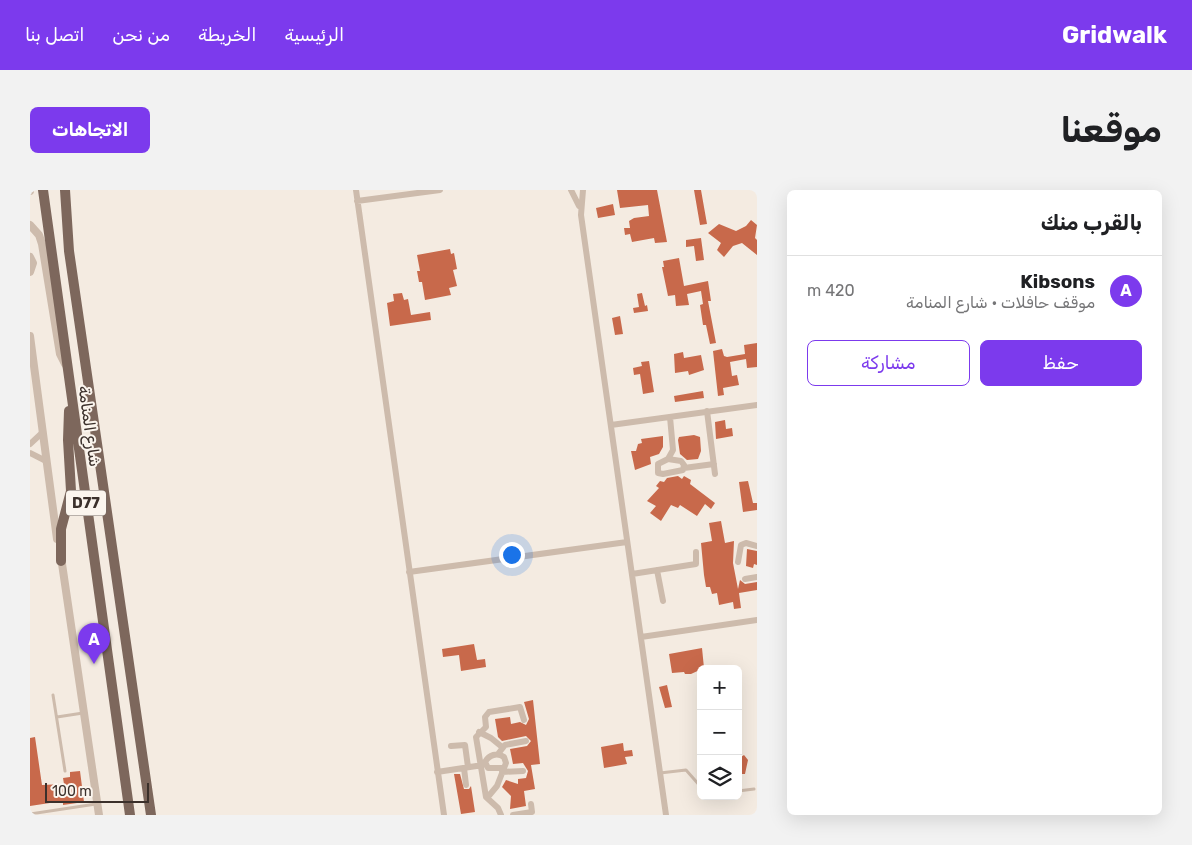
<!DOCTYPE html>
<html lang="ar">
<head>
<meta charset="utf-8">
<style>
  body { margin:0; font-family:Rubik,Cairo,sans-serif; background:#f2f2f2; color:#202124; direction:rtl }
  .controls { position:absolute; right:15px; bottom:15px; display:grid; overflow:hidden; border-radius:8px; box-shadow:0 5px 20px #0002 }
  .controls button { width:45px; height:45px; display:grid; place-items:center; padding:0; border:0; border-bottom:1px solid #e0e0e0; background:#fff; color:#202124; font:25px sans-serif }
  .scale { position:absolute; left:15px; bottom:12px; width:104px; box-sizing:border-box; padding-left:5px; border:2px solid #3b302b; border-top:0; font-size:14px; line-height:18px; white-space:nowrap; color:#3b302b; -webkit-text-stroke:4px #fbf5ee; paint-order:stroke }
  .you { position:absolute; left:481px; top:364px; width:18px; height:18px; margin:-12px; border:4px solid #fff; border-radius:50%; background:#1a73e8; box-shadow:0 0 0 8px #1a73e833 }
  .badge { display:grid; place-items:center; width:32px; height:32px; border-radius:50%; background:#7c3aed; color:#fff; font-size:16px; font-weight:700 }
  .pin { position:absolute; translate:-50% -41px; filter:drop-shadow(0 1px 2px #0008) }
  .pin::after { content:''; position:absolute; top:26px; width:18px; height:15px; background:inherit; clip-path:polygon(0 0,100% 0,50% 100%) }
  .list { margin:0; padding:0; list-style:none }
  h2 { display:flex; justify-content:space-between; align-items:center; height:65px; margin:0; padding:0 20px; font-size:21px }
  h2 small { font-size:16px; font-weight:400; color:#757577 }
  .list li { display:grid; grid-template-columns:32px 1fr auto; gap:15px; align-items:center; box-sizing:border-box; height:70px; padding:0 20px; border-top:1px solid #e0e0e0 }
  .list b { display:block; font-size:19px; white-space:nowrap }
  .list p { margin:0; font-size:16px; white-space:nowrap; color:#757577 }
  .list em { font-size:16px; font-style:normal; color:#757577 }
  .actions { display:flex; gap:10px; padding:15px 20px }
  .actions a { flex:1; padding:11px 0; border:1px solid #7c3aed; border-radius:8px; text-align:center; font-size:18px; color:#7c3aed }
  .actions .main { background:#7c3aed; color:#fff }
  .icon { flex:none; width:28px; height:28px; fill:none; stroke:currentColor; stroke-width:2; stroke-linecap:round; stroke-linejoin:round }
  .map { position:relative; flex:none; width:727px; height:625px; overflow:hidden; direction:ltr; border-radius:8px }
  header { display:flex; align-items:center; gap:30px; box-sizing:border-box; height:70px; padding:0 25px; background:#7c3aed; color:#fff }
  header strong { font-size:24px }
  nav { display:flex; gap:28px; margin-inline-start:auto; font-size:18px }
  .intro { display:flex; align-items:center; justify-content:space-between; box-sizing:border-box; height:120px; padding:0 30px }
  h1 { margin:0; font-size:35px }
  .button { padding:12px 22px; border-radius:8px; background:#7c3aed; color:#fff; font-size:18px; font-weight:700 }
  main { display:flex; gap:30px; padding:0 30px }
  aside { flex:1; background:#fff; border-radius:8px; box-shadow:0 5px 20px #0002 }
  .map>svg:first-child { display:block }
</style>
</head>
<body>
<header>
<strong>Gridwalk</strong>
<nav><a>الرئيسية</a><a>الخريطة</a><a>من نحن</a><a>اتصل بنا</a></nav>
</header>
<div class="intro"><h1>موقعنا</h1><a class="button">الاتجاهات</a></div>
<main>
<aside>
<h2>بالقرب منك<small></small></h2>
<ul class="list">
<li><span class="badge">A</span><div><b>Kibsons</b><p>موقف حافلات · شارع المنامة</p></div><em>420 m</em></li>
</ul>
<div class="actions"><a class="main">حفظ</a><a>مشاركة</a></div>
</aside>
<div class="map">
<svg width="727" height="625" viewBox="0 0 727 625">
  <rect width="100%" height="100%" fill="#f4ebe1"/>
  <path fill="#c8694b" d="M587,0H627L637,52L625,53L624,48L602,52L600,44L595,45L594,38H600L599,31L604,28L619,26L618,15L590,18Z
    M664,0H671L677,34L670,35Z
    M583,14L585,25L568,28L566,18Z
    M721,30L727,35L725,48L727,50V65L712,53L703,56L694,67L687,60L691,53L678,43L689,34L706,41L716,36Z
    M671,48L674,70L666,71L664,56L656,57V50Z
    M420,59L421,64L424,63L427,79L423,80L427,96L419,98L421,105L395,110L392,92H389L387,81H390L387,65Z
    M649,68L654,96L678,91L681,111H678L686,153L680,154L676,135H673L670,115L673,114L671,101L657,104L659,115L646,116L645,105L638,106L632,77H634L633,71Z
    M372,103L374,110L378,109L381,125L400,122L401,130L360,136L357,113L364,111L363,104Z
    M612,103L615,116L617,115L618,121L604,123L603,118L609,117L607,104Z
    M590,126L593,144L585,145L582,128Z
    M727,153V177L717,178L716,169L700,172L702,186L707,185L709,195L693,198L694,205L688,206L683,161L692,159L694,166L697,167L715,164L714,155Z
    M653,162L654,168L671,165L674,180L659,185L658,181L645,183L644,164Z
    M619,171L624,202L613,204L610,184L604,185L603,178L612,176L611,172Z
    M673,201L674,208L645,212L644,206Z
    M695,230L696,239L702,238L703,246L686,249L685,232Z
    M664,245L670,247L671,261L668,269L657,270L650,264L648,250L649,247Z
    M633,246V257L629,264L620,267L621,274L605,280L601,261H606L608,254L612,253L611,249Z
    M648,286L652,289L654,286L661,290L660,294L685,313L681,319L675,314L667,326L650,315L648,318L641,315L631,331L620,323L626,316L617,311L629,298L626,296L630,291L634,292L637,288Z
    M718,291L723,313H727V320L713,322L709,292Z
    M691,331L695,353L704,351L703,373L708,399L710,390L715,394L727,392V400L709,403L711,418L704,419L703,412L689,415L687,403L682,404L680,397H676L674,385L671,353L682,351L679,333Z
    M717,359L727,361V375L724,374L723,378L716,376Z
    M444,454L447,470L455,469L456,477L431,481L429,465L413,467L412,459Z
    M672,458L674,478L661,484H655L654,482L642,483L639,464Z
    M637,495L642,517L635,518L629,497Z
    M503,510L510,574L501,575L505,599L494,601L496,616L480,619L481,606L472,597L476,590L488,594V589L496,588L498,581L493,573L483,574L480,559L497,556L501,551L496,546L472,551L468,547L465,529L480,527L481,534L490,532L496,535L499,529L494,512Z
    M5,547L12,595L34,594L33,588L40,587V582L50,581L54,612L33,615V611L0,616V548Z
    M593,553L594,561L602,560L603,566L595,567L597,574L574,578L571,557Z
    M714,565L718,570L715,584H708V569Z
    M424,584H430L434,599H439L441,596L445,622L431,624Z"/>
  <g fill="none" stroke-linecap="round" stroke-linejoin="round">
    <path stroke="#cdbbac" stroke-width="3" d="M23,505L35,581
      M27,527L53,523
      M630,583L656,580L671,597
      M708,601L724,599
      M0,624L66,614"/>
    <path stroke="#cdbbac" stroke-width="6" d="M326,0L414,625
      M541,0L549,16
      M553,0L551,25L636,625
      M327,11L410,0
      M677,221L685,284
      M581,235L727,215
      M0,254L13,242
      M0,263L16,271
      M638,269L651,271L654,275L653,280L633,284L628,283V274Z
      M638,269L643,260L640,227
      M654,278L684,274
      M708,372L711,355L716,353L727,356
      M627,380L633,411
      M379,382L597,352
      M602,384L666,374V362
      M715,389L727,387
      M611,447L727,430
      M449,542L461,548L472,557
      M421,556L435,555L438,577
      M468,564L475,555L496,551
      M434,578L436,595
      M407,582L453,575
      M472,582L493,581
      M457,608L467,596L476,573L474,567C467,562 459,565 455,572L458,578H473
      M471,625L468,618L456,607L446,547L456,537L455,527L459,522L490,517L494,530
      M483,625L502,622L501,614"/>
    <path stroke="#cdbbac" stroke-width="8" d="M0,1V0
      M0,35L9,45L12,54L30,164L35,174
      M0,67L3,73L0,82
      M0,146L27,349
      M31,367L69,625"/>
    <path stroke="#7d675c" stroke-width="10" d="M13,0L100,625
      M35,0L39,61L121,625
      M31,371V339L41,301L38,250L39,221"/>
  </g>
  <g text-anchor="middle" stroke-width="4" stroke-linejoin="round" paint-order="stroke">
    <rect fill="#fbf5ee" stroke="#756b66" stroke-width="1" x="36" y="300.5" width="40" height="25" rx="4"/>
    <g font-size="15" font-weight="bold" fill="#3b302b">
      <text x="56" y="318">D77</text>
    </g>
    <g font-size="16" fill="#3b302b" stroke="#fbf5ee">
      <text transform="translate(60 236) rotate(82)" y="6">شارع المنامة</text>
    </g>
  </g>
</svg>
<div class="controls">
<button>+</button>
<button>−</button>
<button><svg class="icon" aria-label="layers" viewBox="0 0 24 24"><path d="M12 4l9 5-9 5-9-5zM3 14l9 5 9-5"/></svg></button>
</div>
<div class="scale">100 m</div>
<div class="you"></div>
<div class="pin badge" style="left:64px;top:474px">A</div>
</div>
</main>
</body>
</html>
